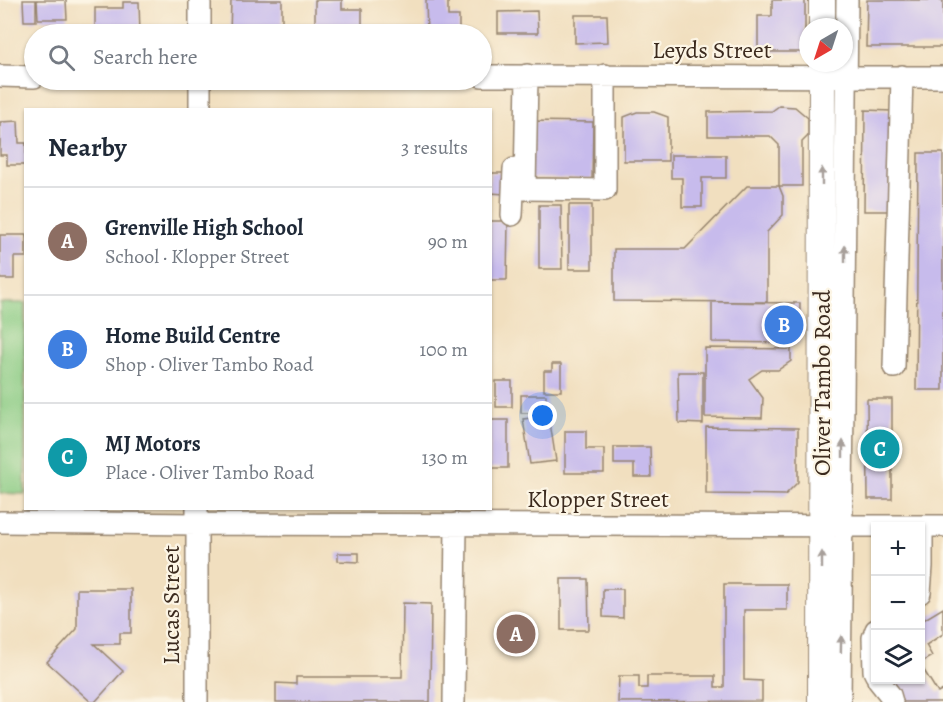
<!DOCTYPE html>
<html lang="en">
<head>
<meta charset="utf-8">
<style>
  body { margin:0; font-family:Alegreya,serif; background:#f2f2f3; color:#1f2937 }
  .controls { position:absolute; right:18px; bottom:18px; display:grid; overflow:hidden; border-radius:0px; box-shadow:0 2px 4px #0004 }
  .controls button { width:54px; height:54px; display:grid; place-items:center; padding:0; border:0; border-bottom:2px solid #e0e1e3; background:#fff; color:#1f2937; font:30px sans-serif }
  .compass { position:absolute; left:799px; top:18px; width:54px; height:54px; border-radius:50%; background:#fff; box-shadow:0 2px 4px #0004; rotate:219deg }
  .you { position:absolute; left:543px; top:416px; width:21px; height:21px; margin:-15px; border:4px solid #fff; border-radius:50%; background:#1a73e8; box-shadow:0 0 0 9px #1a73e833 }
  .badge { display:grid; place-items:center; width:39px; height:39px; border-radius:50%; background:#b45309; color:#fff; font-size:20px; font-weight:700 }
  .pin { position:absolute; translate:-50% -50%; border:3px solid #fff; box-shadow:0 2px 6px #0006 }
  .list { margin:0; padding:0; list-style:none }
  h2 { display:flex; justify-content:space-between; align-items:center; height:78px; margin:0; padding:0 24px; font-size:26px }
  h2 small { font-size:20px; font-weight:400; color:#747a83 }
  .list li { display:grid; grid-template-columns:39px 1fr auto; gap:18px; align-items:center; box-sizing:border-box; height:108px; padding:0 24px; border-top:2px solid #e0e1e3 }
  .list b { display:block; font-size:22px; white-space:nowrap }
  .list p { margin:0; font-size:20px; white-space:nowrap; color:#747a83 }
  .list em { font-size:20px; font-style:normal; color:#747a83 }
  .icon { flex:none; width:33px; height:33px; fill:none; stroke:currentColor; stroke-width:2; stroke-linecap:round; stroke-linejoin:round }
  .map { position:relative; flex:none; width:943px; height:702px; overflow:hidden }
  .search { position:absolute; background:#fff; box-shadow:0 2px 4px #0004; left:24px; top:24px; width:468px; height:66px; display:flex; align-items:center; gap:15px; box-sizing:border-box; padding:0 21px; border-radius:33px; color:#747a83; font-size:22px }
  .panel { position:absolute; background:#fff; box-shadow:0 2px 4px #0004; left:24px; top:108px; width:468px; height:402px; border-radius:0px }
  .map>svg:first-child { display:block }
</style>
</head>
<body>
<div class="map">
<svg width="943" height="702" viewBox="0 0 943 702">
  <rect width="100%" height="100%" fill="#fcf5e5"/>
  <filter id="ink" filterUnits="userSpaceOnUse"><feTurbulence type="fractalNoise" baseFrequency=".0167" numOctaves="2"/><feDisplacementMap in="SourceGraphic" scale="12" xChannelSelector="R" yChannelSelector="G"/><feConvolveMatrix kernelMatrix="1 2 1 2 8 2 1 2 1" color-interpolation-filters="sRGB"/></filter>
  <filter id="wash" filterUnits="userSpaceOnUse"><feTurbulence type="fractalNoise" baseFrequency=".008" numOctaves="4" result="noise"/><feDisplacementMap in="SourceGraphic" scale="24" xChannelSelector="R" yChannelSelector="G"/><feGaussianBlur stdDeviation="1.35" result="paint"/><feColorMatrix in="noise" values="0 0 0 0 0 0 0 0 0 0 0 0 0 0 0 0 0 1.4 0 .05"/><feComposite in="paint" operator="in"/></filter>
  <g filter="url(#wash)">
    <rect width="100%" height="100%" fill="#f1dfbf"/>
    <path fill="#88ca82" stroke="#627a50" stroke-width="1.5" d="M0,303H25V494L0,493Z"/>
    <g id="blocks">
      <path fill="#c7bbec" d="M23,0H36V21H24Z
        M37,0H66L67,19H38Z
        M231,0H282V34H230Z
        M315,0H342V9H362V31L315,30Z
        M426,0H448V16H459V34H427Z
        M772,0H805V52H758V16H772Z
        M867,0H943V47H866Z
        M123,2H139L140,34H123V30L95,31V8H123Z
        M537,11L538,33H498V12Z
        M575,15H607L608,42L575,43Z
        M779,106L795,107L808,118V136L802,142V186H779V145L770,136H708V112L772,111Z
        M865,110L892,111L890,211H864Z
        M637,112H654L668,117V161H624V117Z
        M18,121L19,143H26V165H7V155H0V122Z
        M530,121L593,122L592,179L529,178Z
        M918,153H943V390H916Z
        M671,155H726V178H702V207H682V178H671Z
        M490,173H505V194L490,193Z
        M747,186H779L783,196V215L767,232V302L614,301V249H685Z
        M539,205H561L562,269H539Z
        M569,205H592V269H569Z
        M490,221H508L507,280H490Z
        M0,235H26V257H14V279H0Z
        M712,302L800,303L799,343L712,342Z
        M705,348L791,349V361L778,370H762L749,379L763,398L762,418L705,417Z
        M552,364H561V391H544V371H552Z
        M678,372H703V424L679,423Z
        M496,381H512V407H496Z
        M521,395H546V413H521Z
        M867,399H892V499H868Z
        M549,416L556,461L530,464L523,419Z
        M490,420H508V468H490Z
        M706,427L798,428V482L785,495L706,494Z
        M565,431H586V449H604V473H565Z
        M614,447H650L651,477H634V464H614Z
        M338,553H359V562L338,561Z
        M561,579H588L589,630H561Z
        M724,584H787V610H744V680L762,681V701L618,702L619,676H639V688H647V676H715V687H724Z
        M77,589H131V633H120V644H94L123,671L95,702H91L47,662L77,629Z
        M603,589H623V618L603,617Z
        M403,603L431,604L430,702H276V683L296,684V677H402Z
        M943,608V634L926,645L932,656L920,663V622Z
        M920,664L938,693L943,690V702H903L890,680H920Z"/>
    </g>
  </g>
  <g filter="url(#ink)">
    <use href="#blocks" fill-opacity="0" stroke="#96846e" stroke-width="1.5"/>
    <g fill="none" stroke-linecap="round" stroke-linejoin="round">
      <g stroke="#96846e" stroke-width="24">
        <path id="minor" d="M200,0V34
          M527,75L525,189L605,190V75
          M0,76L34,77
          M482,76L943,77
          M200,80V110
          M512,215L514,169
          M894,367L902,76
          M0,522L197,524L943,526
          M920,593L922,566V526
          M876,630L873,638L874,671L876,675
          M878,680L890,695L892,702
          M197,702V508
          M454,702L456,524
          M840,702L847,0"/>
      </g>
      <g stroke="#96846e" stroke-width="28">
        <path id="major" d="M822,0V27
          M821,702L822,63"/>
      </g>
      <use href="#minor" stroke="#fff" stroke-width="21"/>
      <use href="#major" stroke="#fff" stroke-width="26"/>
    </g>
    <defs><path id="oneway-solid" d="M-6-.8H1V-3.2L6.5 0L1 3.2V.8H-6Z" transform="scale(1.5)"/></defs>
    <g fill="#a79f9a">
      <use href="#oneway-solid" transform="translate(822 176) rotate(-90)"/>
      <use href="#oneway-solid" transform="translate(845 254) rotate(-90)"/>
      <use href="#oneway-solid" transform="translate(843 449) rotate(-90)"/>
      <use href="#oneway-solid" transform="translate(822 560) rotate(-90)"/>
      <use href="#oneway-solid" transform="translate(841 644) rotate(-89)"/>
    </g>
  </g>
  <g text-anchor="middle" stroke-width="4.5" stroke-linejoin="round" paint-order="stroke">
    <g font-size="24" fill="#3b2a1e" stroke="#fcf5e5">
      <text x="712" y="58">Leyds Street</text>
      <text transform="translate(822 383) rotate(-90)" y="8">Oliver Tambo Road</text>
      <text x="598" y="507">Klopper Street</text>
      <text transform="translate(171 605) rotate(-90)" y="8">Lucas Street</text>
    </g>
  </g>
</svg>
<div class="controls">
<button>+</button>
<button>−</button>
<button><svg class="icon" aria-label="layers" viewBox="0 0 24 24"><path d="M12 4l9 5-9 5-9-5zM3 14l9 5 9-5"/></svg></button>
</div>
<svg class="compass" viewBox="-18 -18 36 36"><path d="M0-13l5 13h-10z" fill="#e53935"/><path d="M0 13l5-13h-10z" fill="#747a83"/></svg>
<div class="you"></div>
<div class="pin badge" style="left:516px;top:634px;background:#8d6e63">A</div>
<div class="pin badge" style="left:784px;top:325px;background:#3f7fe0">B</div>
<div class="pin badge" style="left:880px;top:449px;background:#0f9aa8">C</div>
<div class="search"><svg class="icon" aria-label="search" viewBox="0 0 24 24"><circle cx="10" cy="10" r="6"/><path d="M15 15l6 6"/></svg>Search here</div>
<section class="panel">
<h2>Nearby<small>3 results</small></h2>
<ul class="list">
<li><span class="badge" style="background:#8d6e63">A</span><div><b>Grenville High School</b><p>School · Klopper Street</p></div><em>90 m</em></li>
<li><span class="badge" style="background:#3f7fe0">B</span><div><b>Home Build Centre</b><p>Shop · Oliver Tambo Road</p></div><em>100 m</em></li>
<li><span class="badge" style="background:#0f9aa8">C</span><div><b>MJ Motors</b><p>Place · Oliver Tambo Road</p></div><em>130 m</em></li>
</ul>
</section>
</div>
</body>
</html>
